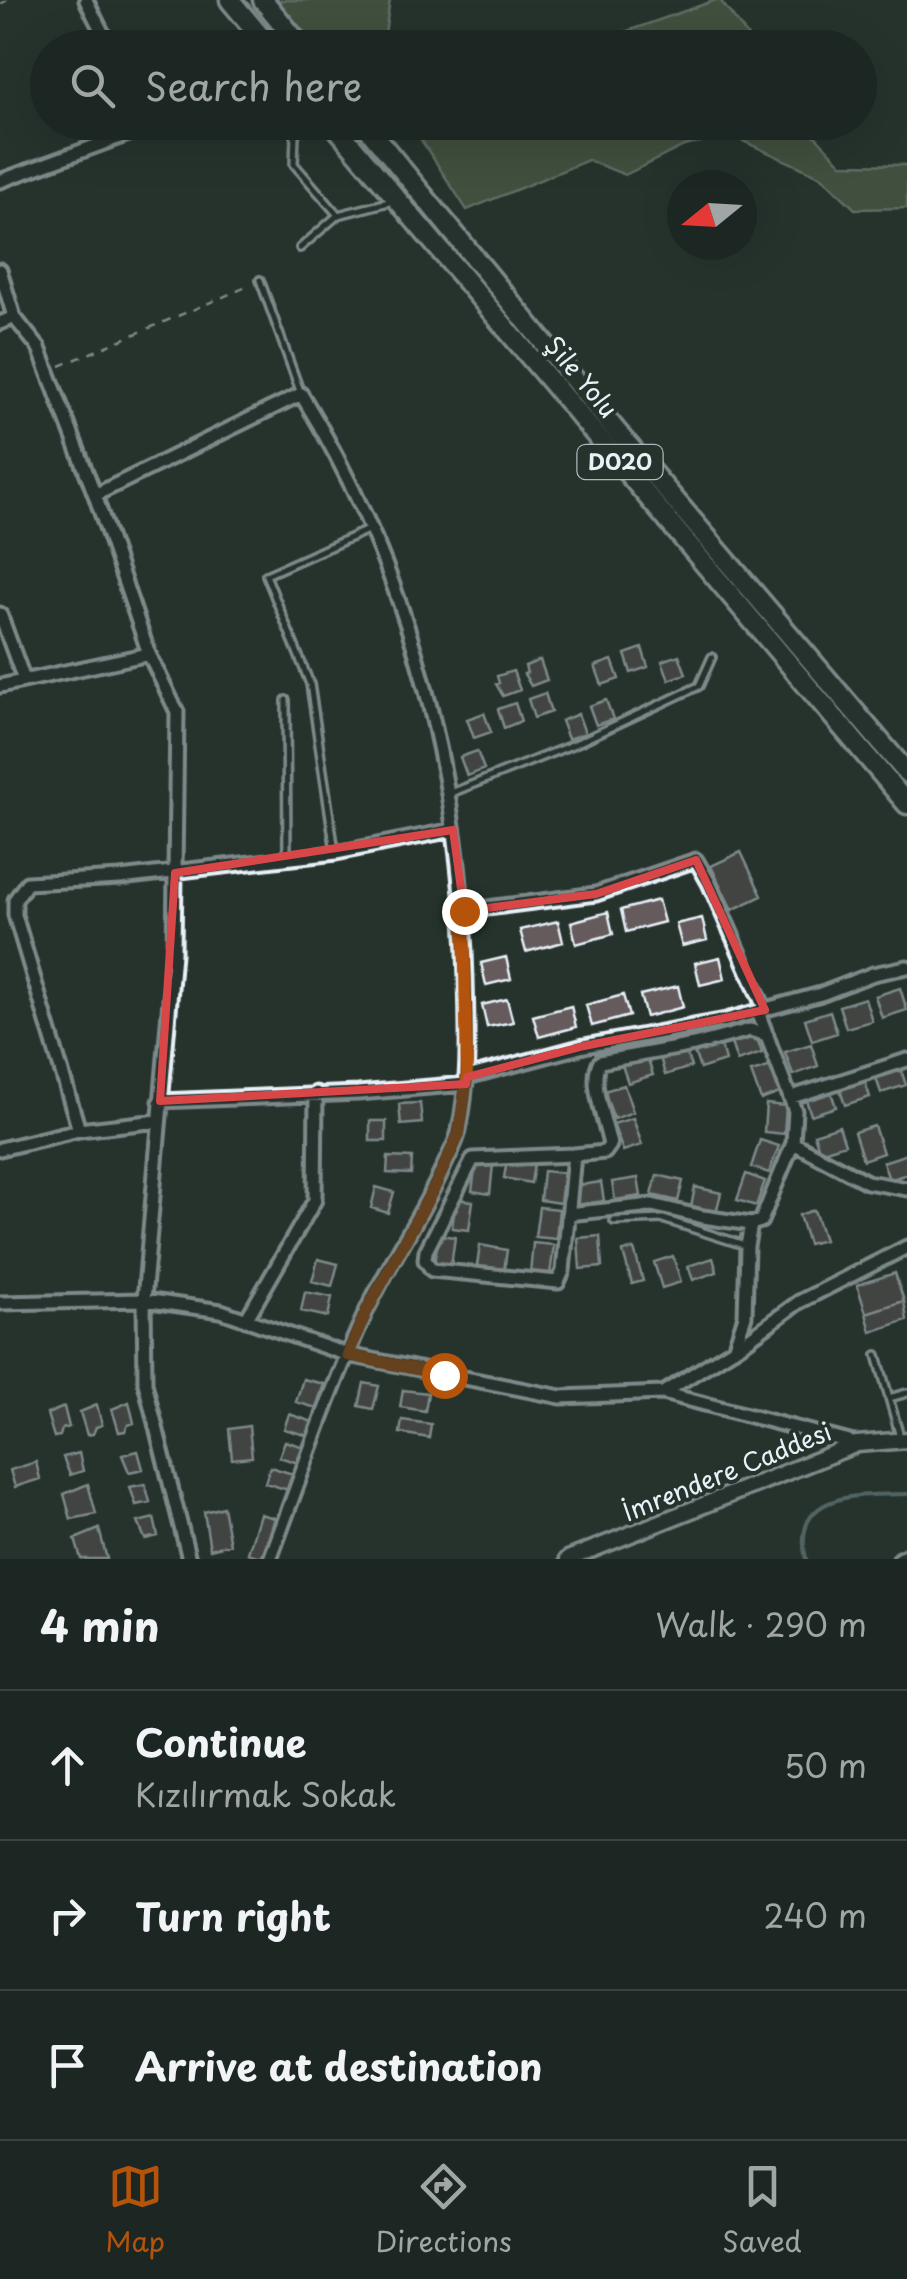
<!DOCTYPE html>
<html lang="en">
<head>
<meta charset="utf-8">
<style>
  body { margin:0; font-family:"Playpen Sans",sans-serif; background:#29322f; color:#f1f3f6 }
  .compass { position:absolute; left:667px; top:170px; width:90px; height:90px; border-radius:50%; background:#1c2622; box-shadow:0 10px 40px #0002; rotate:252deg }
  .stop { position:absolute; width:30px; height:30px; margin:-22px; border:8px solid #b45309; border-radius:50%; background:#fff }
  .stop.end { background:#b45309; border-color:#fff; box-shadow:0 2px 10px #0008 }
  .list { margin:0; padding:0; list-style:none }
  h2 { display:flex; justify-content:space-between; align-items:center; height:130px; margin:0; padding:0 40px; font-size:42px }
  h2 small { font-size:32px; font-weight:400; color:#a0a5a5 }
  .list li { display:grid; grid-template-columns:65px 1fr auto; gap:30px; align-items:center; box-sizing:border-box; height:150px; padding:0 40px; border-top:2px solid #3a4340 }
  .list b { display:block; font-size:38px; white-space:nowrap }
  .list p { margin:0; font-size:32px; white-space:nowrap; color:#a0a5a5 }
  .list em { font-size:32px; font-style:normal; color:#a0a5a5 }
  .icon { flex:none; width:55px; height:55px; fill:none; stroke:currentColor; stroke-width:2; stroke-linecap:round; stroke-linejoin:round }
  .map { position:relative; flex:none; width:907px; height:1559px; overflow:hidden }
  .search { position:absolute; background:#1c2622; box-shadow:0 10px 40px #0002; left:30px; right:30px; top:30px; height:110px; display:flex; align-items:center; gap:25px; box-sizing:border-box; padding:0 35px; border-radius:55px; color:#a0a5a5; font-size:38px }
  .sheet { height:580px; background:#1c2622 }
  nav { display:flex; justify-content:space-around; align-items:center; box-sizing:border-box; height:140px; border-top:2px solid #3a4340; background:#1c2622; font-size:28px; color:#a0a5a5 }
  nav a { display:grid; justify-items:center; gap:5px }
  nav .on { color:#b45309 }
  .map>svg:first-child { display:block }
</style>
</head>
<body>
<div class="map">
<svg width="907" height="1559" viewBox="0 0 907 1559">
  <rect width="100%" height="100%" fill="#26332d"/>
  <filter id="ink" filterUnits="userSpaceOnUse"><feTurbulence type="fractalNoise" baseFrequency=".01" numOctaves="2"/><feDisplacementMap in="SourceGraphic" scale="20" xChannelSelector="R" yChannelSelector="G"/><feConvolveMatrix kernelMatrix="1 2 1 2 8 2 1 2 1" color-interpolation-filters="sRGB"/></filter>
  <g filter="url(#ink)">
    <path fill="#637152" stroke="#a6b1a5" stroke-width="2.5" d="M277,0H390L383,47H316Z
      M716,0H720L756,47H582Z
      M410,123H803L842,164L907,165V208L855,209L822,177L730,135L684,146L625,175L588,160L467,210Z"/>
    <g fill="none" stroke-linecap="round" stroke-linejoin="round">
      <path stroke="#87a1a3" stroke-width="4" d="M806,1559C790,1490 862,1495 907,1494"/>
    </g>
    <path fill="#655a5c" stroke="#e8f1f8" stroke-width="2.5" d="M642,648L648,667L631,673L625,654Z
      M679,655L686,674L669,680L662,661Z
      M540,660L547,680L531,686L524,674L527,673L525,666Z
      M612,660L619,679L602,685L595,666Z
      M513,671L520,690L503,696L496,684L499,683L497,676Z
      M545,693L551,712L534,718L528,699Z
      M606,700L613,719L596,725L589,706Z
      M515,703L521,721L504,728L498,709Z
      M484,713L491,732L474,738L467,719Z
      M578,714L585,733L568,739L561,721Z
      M477,751L484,769L467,776L460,757Z
      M741,852L762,896L732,910L711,866Z
      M658,900L664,922L626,932L621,910Z
      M608,912L613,934L576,944L571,922Z
      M702,918L707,940L682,946L676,924Z
      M558,921L563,942L526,952L520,930Z
      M506,957L511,979L486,985L481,963Z
      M720,957L725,979L700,985L695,963Z
      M678,986L683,1007L646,1017L640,995Z
      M900,988L907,1010L882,1018L875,996Z
      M623,995L629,1016L592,1026L586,1005Z
      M865,998L872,1021L846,1028L839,1006Z
      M507,999L513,1022L487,1027L482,1005Z
      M571,1006L576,1027L539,1037L533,1016Z
      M830,1011L837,1033L812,1041L805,1019Z
      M756,1035L762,1053L737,1061L731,1043Z
      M720,1043L725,1061L700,1069L694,1051Z
      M811,1044L818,1066L793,1075L785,1052Z
      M685,1049L691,1067L665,1075L660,1057Z
      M647,1057L653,1075L628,1083L622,1065Z
      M772,1066L780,1093L761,1100L751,1072Z
      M900,1067L906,1085L881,1093L875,1075Z
      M864,1079L870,1097L845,1105L839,1087Z
      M624,1085L633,1112L614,1119L604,1091Z
      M830,1089L836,1107L811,1115L805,1097Z
      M420,1103L422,1123L401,1125L399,1104Z
      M766,1104L786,1106L784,1134L764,1132Z
      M633,1118L642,1145L623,1151L613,1124Z
      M370,1121H386V1141H370Z
      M839,1126L845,1144L820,1152L814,1134Z
      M874,1126L883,1153L863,1160L854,1132Z
      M760,1140L779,1146L769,1173L751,1167Z
      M907,1154V1174L889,1180L883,1162Z
      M388,1157L412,1158L411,1174L387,1173Z
      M507,1160L534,1164L531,1183L504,1178Z
      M476,1162L493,1164L490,1194L472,1191Z
      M543,1171L564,1173L560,1203L540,1200Z
      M746,1174L765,1181L756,1206L737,1200Z
      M657,1175L683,1181L678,1201L652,1195Z
      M638,1178L641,1196L615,1200L612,1182Z
      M601,1182L604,1201L577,1205L574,1186Z
      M376,1187L394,1192L388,1213L371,1208Z
      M695,1187L721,1193L716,1213L691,1207Z
      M456,1199L473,1201L469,1230L452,1228Z
      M539,1207L559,1209L556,1239L535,1237Z
      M814,1210L824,1240L808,1244L799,1215Z
      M439,1235L455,1237L451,1266L434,1263Z
      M600,1236L602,1267L580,1269L578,1238Z
      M533,1243L554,1245L550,1275L530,1273Z
      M480,1245L507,1250L504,1271L477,1266Z
      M634,1249L643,1281L632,1284L623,1252Z
      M673,1256L681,1282L662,1288L654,1262Z
      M713,1258L717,1272L693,1280L688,1266Z
      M318,1259L338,1264L332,1286L312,1281Z
      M895,1273L904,1301L866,1313L857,1285Z
      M305,1292L332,1297L328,1317L301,1311Z
      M904,1301L907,1320L871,1332L866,1313Z
      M303,1379L324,1384L316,1408L296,1402Z
      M364,1383L379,1386L373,1409L359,1406Z
      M403,1390L428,1393L425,1411L400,1407Z
      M129,1402L134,1423L128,1425L125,1431L119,1432L112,1409Z
      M97,1405L102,1425L96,1427L93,1434L87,1435L80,1412Z
      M64,1407L69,1427L62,1429L60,1436L54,1437L47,1414Z
      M289,1414L313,1422L309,1436L284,1429Z
      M402,1420L431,1424L429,1438L400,1433Z
      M249,1426L252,1457L232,1459L229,1429Z
      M285,1441L304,1447L298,1463L279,1457Z
      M138,1451L143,1469L129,1472L122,1455Z
      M79,1453L83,1471L70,1475L63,1457Z
      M36,1462L40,1479L15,1487L10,1470Z
      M270,1467L293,1474L288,1490L265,1483Z
      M88,1484L96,1514L71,1519L64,1494Z
      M145,1484L150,1502L136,1505L130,1487Z
      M223,1507L230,1544L210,1549L204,1512Z
      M260,1514L275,1518L262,1558L248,1553Z
      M154,1518L158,1536L145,1539L138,1522Z
      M99,1529L107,1559H81L75,1539Z"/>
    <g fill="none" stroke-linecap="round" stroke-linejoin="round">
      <g stroke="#e8f1f8" stroke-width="12">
        <path id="service" d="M303,122L295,135L294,164L338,215
          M300,248L338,215L393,201
          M260,280L300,391
          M286,700L287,856
          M451,793L577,743L699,686L712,657
          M335,851L310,684L266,575L370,529
          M614,1221L663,1219L744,1245
          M877,1355L900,1437
          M889,1398L907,1393"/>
      </g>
      <g stroke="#e8f1f8" stroke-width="19">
        <path id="minor" d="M86,0L110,48
          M0,181L139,130L140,122
          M0,270L14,317
          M0,323L14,317L39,348L95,495L149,654L177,712L174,954L144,1300L145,1383L189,1559
          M95,495L301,394C409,569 460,774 466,978C467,1029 470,1080 459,1130C457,1142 450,1153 445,1164C422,1215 390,1261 366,1312C329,1391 301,1477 270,1559
          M0,614L24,680
          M0,686L149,654
          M464,911L596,894L696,860L709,883L765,1010
          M467,1077L584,1046L726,1020L821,994L873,974L907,967
          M792,1097L907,1060
          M160,1101L358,1093L466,1084
          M79,1130L15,915V900L27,883L120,878L336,853L453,830
          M793,1143L867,1182L907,1189
          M0,1149L79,1130L158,1121
          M574,1155L473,1159L426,1251L425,1260L432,1270L558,1282L563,1271L574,1155L605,1152L610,1145C606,1124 588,1079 600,1062L694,1045L750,1030L767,1035
          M568,1214L652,1205L703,1217L751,1224
          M0,1303L144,1300L221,1311L348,1355L561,1397L663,1393L857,1444
          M246,1320L315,1200L316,1093
          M734,1349L745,1316L747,1246L751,1224L761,1221L793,1143L795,1111L758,1012
          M663,1393L743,1343L799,1302L907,1247
          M900,1559L907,1555"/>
      </g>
      <g stroke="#e8f1f8" stroke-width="21">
        <path id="tertiary" d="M568,1559L857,1444L907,1440"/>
      </g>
      <g stroke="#e8f1f8" stroke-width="25">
        <path id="trunk" d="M230,0L270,48
          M263,0L302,48
          M332,122L907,804
          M363,122L617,432L907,773"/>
      </g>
      <path stroke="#e8f1f8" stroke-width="2.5" stroke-dasharray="8 8" stroke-linecap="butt" d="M0,4L8,0
        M60,366L251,285"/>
      <use href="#service" stroke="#26332d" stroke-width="5"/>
      <use href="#minor" stroke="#26332d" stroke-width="11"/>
      <use href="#tertiary" stroke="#26332d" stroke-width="14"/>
      <use href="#trunk" stroke="#26332d" stroke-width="18"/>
    </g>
  </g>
  <g fill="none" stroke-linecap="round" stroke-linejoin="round" filter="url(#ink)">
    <path stroke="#b45309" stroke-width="12" d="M444,1375L348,1355L366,1312L436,1184L459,1134L467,1077L464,911"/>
  </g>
  <path d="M0 0H907V1559H0ZM453,830L464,911L596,894L696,860L765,1010L584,1046L467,1077L466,1084L160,1101L175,873Z" fill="#26332d" fill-opacity=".55" fill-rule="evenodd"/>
  <path fill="none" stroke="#d94647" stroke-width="8" stroke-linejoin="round" d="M453,830L464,911L596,894L696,860L765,1010L584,1046L467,1077L466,1084L160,1101L175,873Z"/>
  <g text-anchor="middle" stroke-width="8" stroke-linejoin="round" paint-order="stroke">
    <rect fill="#26332d" stroke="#aeb8bb" stroke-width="2.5" x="577.5" y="445" width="85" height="34" rx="8"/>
    <g font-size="22" font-weight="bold" fill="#e8f1f8">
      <text x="620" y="470">D020</text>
    </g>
    <g font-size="25" fill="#e8f1f8" stroke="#26332d">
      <text transform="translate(581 377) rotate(50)" y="9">Şile Yolu</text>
      <text transform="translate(727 1472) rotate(-22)" y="9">İmrendere Caddesi</text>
    </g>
  </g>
</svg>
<svg class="compass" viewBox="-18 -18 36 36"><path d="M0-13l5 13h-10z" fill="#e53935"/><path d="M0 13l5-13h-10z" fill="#a0a5a5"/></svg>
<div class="stop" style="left:444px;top:1375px"></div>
<div class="stop end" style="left:464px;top:911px"></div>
<div class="search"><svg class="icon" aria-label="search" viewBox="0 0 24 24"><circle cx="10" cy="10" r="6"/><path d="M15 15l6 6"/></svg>Search here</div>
</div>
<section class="sheet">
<h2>4 min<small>Walk · 290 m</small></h2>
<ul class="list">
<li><svg class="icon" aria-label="ahead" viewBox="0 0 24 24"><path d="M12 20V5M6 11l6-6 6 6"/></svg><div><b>Continue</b><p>Kızılırmak Sokak</p></div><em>50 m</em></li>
<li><svg class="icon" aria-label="right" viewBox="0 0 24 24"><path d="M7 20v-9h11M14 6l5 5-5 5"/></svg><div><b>Turn right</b></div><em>240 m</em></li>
<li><svg class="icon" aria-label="arrive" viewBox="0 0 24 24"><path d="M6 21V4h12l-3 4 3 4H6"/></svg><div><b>Arrive at destination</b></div></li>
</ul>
</section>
<nav>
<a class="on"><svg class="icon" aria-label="map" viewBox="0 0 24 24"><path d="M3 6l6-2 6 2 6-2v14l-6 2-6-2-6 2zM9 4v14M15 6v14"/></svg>Map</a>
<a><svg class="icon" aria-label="directions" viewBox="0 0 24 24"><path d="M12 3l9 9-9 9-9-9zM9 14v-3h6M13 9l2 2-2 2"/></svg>Directions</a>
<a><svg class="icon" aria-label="saved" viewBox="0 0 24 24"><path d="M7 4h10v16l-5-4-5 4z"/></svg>Saved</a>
</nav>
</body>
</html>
